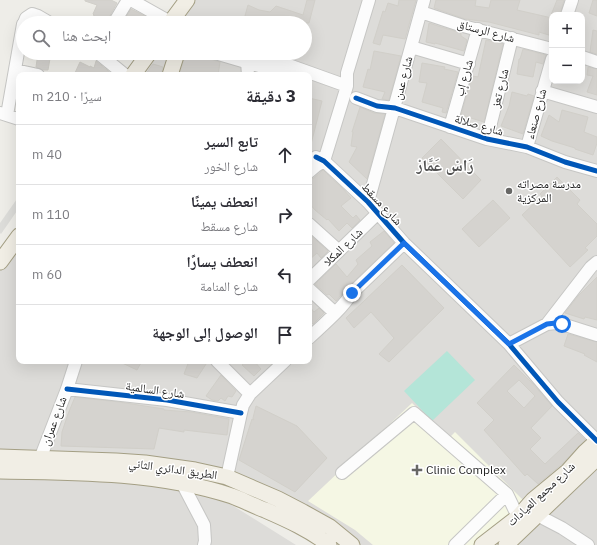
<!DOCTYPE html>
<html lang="ar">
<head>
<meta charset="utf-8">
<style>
  body { margin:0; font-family:"IBM Plex Sans","Noto Naskh Arabic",sans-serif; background:#f7f7f7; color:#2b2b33; direction:rtl }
  .controls { position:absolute; right:12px; top:12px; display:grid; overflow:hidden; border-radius:8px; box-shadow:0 4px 16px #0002 }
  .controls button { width:36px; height:36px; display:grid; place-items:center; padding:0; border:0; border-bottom:1px solid #e1e1e2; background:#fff; color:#2b2b33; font:20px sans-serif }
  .stop { position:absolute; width:12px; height:12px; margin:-9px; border:3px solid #1a73e8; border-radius:50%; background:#fff }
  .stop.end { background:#1a73e8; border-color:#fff; box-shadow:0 1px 4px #0008 }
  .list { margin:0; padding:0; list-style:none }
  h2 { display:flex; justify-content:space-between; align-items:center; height:52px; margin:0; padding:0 16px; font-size:17px }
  h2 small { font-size:13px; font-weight:400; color:#7c7c81 }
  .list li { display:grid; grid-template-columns:26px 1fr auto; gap:12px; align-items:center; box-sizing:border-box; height:60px; padding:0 16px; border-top:1px solid #e1e1e2 }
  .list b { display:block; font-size:15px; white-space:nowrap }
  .list p { margin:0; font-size:13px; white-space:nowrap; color:#7c7c81 }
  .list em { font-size:13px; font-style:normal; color:#7c7c81 }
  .icon { flex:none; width:22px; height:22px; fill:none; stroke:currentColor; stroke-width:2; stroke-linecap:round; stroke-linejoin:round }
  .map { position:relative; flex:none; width:597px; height:545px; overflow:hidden; direction:ltr }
  .search { position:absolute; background:#fff; box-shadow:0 4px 16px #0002; left:16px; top:16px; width:296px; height:44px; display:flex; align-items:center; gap:10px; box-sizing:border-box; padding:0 14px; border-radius:22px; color:#7c7c81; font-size:15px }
  .panel { position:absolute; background:#fff; box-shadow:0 4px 16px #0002; left:16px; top:72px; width:296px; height:292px; border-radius:8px; direction:rtl }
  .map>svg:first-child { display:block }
</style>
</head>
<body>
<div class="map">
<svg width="597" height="545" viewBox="0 0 597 545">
  <rect width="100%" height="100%" fill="#eeede8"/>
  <path fill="#dddcd9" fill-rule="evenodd" d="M188,0H597V545H344L241,489L169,470L0,462V264L19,238V361H309V75H134L150,53H305V23H170ZM552,15H582V81H552Z
    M0,474L206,489L296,545H0Z"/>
  <path fill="#f5f7e4" d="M412,403L448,439L455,432L524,501L480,545H373L355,530L308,501Z"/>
  <path fill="#b4e5d8" d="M447,351L475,380L432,421L404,391Z"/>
  <path fill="#dcdcd9" d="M19,196V208L1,234L0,233V223Z"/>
  <path fill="#d5d3cf" stroke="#d1cfc9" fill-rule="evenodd" d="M85,0H111L117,3L108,19L107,23H91L94,15L93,14L97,5L85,1Z
    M307,0H315L309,23H243L248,5L259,10L270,12L276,6L303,15Z
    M399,0H416L405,39L383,35L380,45L373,43L383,11L385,12L388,3L398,6Z
    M436,0H476L475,6L489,8L491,0H520L517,10L552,18V36L539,32V35L489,22L465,19L434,8Z
    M557,0H564L560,15H551Z
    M593,0H597V16L589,13Z
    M131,9L145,16L155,23H125L123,22Z
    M429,23L438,26L461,33V36L467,40L464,51L435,43V44L426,42Z
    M593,30L597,31V54L590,52Z
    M486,40L503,44L484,122L461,115L472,76L478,77Z
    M523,49L546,55L543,64L536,62L533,77L517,74L519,59H520Z
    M374,51L401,56L389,100L382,99L385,92L363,87L368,69L370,70Z
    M38,53H51L48,70H43L36,67Z
    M186,53H197L209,57L213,60L220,62L218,75H179Z
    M96,61L113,75H74L80,62L90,67V66L94,68Z
    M422,63L445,67L444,69L458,72L446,113L442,112L443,108L422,102L427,83L419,82Z
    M153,64L163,67L161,75H145Z
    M588,67L597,69V95L587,92L593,76L587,75Z
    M512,92L527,96L528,94L534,96L523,134L501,126L509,106Z
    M309,98L322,101L311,144H309Z
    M360,107L374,113L385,114L367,179L349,162L357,147L351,146L353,132H352Z
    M562,110L588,117L584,132L597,137V143L593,155L575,149V148L552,141L541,136L549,115L559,122Z
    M441,139L481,180L463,199L422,158Z
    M323,170L343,189L351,198L341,206L353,218L356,215L360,220L352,228L347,223L339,231L328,219L327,220L315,210L309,203V180L314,178Z
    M557,177L580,200L577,204L597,224V236L585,248L588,250L570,267L522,215L542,196L540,194Z
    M493,200L510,218L479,247L462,229Z
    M384,231L394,243L347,288L336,301L329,294L327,295L315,284L336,264L347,277L358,264L356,260L372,246L370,242Z
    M309,234L328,251L321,258L317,253L309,260Z
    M402,265L444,308L389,362L379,354L394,338L371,312L354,328L346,318Z
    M597,277V320L585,317L584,319L565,313L578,296Z
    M309,306L314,312L319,308L324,313L313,324L309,320Z
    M568,334L597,342V362L584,355L585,354L564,346Z
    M118,361H142L137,370Z
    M189,361H208L197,378L184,374Z
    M246,361H254L261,369L254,376L242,365Z
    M514,365L532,383L552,406L531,428L541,438L530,449L545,464L578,433L585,440L562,464L538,484L527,474L525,476L484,430L494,420L477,403ZM519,380L535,396L524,408L507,391Z
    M221,375L236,391L232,397L228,396L225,401L221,398L218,401L212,400L206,396Z
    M75,397L119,402L164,409V410L191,412L229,419L227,435L184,430V432L159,428L154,449L61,446L62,432L68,414Z
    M256,406L297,426L327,458L295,492L239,460L252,419L254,420L253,418Z"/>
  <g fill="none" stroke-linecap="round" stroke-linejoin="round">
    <g stroke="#c6c6c4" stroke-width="14">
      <path id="minor" d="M131,0L172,23
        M421,12L463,26L552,49
        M567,15L572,0
        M24,23L26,18L32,14L38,16L50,23
        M114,23L128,0
        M411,47L469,64
        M98,53L125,75
        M215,53L290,75
        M255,53L347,86
        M582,57L597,62
        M247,62L248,75
        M15,70L38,75
        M542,91L597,107
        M356,98L377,106L395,108L487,139L527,147L565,162L597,171
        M0,113L19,119
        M7,115L23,24
        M450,127L478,29
        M487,139L512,38
        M527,147L552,59
        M316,157L324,161L368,202L404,243L509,344L558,402L597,441
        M309,172L316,166L324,161L347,86V73L369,0
        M368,202L424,0
        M309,224L339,251
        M309,280L378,213
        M309,289L335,313
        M547,324L591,267L597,262
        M309,338C324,324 341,310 352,293L404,243
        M509,344L547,324L556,323L562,324L597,335
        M217,361L250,394
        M67,389L167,400L241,413
        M40,459L67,389L76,361
        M342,473L414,413L507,494L518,517
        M227,477L241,413L243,405L250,394L285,361
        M182,483L204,525L205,541L204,545
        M537,515L562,528L588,545
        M455,545L507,494"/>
    </g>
    <g stroke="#a49f84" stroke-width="17">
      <path id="major" d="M170,23L187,0
        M133,75L149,53
        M170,75L177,53
        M0,262L19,236
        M0,457L116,461L145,463L195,470L227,477L278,499L303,512L330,527L352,545
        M0,471C76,472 159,472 232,496C243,500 254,506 265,510C288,520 310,530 329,545
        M482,545L518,517L533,500L568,471L585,452L597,441
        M506,545L597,458"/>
    </g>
    <use href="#minor" stroke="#fcfcfc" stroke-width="12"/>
    <use href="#major" stroke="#f1eee5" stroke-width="15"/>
    <g stroke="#fff" stroke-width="8">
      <path id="cycleway" d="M356,98L377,106L395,108L487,139L527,147L565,162L597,171
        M316,157L324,161L368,202L404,243L509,344L558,402L597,441
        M67,389L167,400L241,413"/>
    </g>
    <use href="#cycleway" stroke="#0057b8" stroke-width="5"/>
  </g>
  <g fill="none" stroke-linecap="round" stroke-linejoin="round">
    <path stroke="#1a73e8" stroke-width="5" d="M352,293L404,243L509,344L547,324L556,323L562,324"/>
  </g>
  <g fill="#676765" stroke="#fff" stroke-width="1.5">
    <circle cx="509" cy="191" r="4"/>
    <path d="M415 464h4v4h4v4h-4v4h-4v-4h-4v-4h4z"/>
  </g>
  <g text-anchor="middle" stroke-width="3" stroke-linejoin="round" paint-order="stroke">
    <g font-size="12" fill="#1f1f1f" stroke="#fff">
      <text transform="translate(486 31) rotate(15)" y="4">شارع الرستاق</text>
      <text transform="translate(403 78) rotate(-75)" y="4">شارع عدن</text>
      <text transform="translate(464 78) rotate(-74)" y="4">شارع إب</text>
      <text transform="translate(500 88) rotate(-76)" y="4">شارع تعز</text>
      <text transform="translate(536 114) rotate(-75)" y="4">شارع صنعاء</text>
      <text transform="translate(479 125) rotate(16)" y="4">شارع صلالة</text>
      <text transform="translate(382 204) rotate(47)" y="4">شارع مسقط</text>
      <text transform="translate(343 247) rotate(-44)" y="4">شارع المكلا</text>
      <text transform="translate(155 390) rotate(8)" y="4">شارع السالمية</text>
      <text transform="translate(54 421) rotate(-69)" y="4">شارع عمران</text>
      <text transform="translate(173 469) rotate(8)" y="4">الطريق الدائري الثاني</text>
      <text transform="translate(541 494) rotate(-43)" y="4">شارع مجمع العيادات</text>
    </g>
    <g font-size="12" fill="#1f1f1f" stroke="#fff" text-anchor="start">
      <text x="517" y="188">مدرسة مصراته<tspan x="517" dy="14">المركزية</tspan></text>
      <text x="426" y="474">Clinic Complex</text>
    </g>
    <g font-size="16" font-weight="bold" fill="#525252" stroke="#fff">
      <text x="445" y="171">رَاسْ عَمَّارْ</text>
    </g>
  </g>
</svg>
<div class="controls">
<button>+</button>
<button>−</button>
</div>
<div class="stop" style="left:562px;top:324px"></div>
<div class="stop end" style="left:352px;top:293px"></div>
<div class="search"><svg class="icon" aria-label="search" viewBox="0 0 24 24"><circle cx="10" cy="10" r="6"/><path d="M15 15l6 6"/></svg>ابحث هنا</div>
<section class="panel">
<h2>3 دقيقة<small>سيرًا · 210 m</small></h2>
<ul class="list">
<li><svg class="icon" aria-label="ahead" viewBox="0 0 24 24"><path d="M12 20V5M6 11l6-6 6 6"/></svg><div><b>تابع السير</b><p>شارع الخور</p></div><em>40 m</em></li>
<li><svg class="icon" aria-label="right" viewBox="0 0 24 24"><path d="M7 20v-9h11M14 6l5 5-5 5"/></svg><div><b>انعطف يمينًا</b><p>شارع مسقط</p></div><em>110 m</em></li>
<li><svg class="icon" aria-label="left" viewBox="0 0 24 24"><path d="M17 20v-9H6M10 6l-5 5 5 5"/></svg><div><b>انعطف يسارًا</b><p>شارع المنامة</p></div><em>60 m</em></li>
<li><svg class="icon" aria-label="arrive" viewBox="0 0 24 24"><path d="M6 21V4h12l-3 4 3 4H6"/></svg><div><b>الوصول إلى الوجهة</b></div></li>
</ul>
</section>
</div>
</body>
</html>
